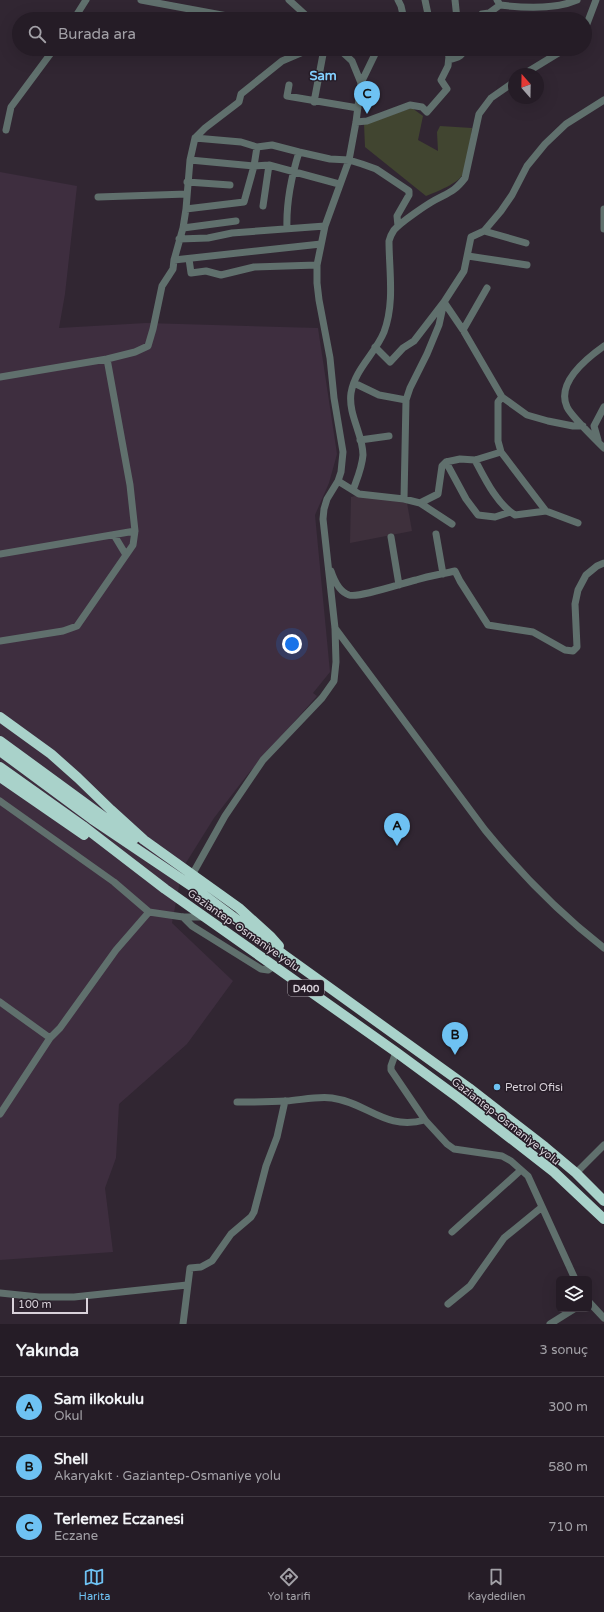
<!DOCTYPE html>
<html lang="tr">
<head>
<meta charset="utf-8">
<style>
  body { margin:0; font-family:"Varela Round",sans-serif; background:#2d252e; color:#f1f3f6 }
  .controls { position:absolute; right:12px; bottom:12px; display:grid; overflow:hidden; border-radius:6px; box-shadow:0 4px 16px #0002 }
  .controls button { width:36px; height:36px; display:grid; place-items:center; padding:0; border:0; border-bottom:1px solid #423a43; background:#251c26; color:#f1f3f6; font:20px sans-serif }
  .compass { position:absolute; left:508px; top:68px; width:36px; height:36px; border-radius:50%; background:#251c26; box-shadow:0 4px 16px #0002; rotate:340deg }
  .scale { position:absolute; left:12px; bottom:10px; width:76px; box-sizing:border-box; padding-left:4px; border:2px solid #d9d2da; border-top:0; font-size:11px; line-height:14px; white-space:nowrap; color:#d9d2da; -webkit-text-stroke:3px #271d28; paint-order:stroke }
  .you { position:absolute; left:292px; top:644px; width:14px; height:14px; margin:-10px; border:3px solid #fff; border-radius:50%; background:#1a73e8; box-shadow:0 0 0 6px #1a73e833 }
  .badge { display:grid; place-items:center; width:26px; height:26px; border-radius:50%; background:#6ec2f3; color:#111; font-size:13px; font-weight:700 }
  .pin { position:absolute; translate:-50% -33px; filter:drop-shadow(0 1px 2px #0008) }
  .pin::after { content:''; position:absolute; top:21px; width:14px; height:12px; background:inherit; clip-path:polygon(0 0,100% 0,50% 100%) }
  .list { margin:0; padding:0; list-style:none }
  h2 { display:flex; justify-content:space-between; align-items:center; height:52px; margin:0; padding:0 16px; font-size:17px }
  h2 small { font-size:13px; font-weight:400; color:#a3a1a7 }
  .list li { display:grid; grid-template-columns:26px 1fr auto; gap:12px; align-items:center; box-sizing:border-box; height:60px; padding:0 16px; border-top:1px solid #423a43 }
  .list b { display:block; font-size:15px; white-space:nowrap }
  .list p { margin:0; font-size:13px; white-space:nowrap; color:#a3a1a7 }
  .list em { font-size:13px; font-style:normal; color:#a3a1a7 }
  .icon { flex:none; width:22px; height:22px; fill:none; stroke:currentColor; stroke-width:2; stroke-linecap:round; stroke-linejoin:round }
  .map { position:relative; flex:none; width:604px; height:1324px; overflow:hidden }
  .search { position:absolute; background:#251c26; box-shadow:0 4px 16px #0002; left:12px; right:12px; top:12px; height:44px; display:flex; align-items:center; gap:10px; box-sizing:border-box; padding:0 14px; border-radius:22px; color:#a3a1a7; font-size:15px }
  .sheet { height:232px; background:#251c26 }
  nav { display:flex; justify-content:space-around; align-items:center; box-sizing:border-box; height:56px; border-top:1px solid #423a43; background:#251c26; font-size:11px; color:#a3a1a7 }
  nav a { display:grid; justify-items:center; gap:2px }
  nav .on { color:#6ec2f3 }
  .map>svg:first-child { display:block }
</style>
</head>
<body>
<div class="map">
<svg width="604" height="1324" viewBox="0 0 604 1324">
  <rect width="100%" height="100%" fill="#312632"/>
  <path fill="#3e2e3f" d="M0,172L77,186L65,294L59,328L146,323L318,328L337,454L329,483L315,515L330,672L313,693L317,696L248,774L214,818L184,866L183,865L172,923L233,981L187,1044L119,1104L116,1158L105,1188L113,1252L0,1260Z"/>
  <path fill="#3e303c" d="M364,494L406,497L412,531L350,543L351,497Z"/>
  <path fill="#414530" d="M412,108L423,116L418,140L438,151L437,132L440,126L472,128C470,142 469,160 463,174C459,183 436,192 426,196L365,147L364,124Z"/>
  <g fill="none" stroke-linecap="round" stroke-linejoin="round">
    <path stroke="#60706d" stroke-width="7" d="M141,0L238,18
      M289,0L310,19
      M398,0L401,6L404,19
      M425,0L429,19
      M455,0L457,19
      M497,0L500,5C524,8 554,10 577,0
      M482,14L489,13L500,5
      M74,19L86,0
      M585,29L596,0
      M449,60C456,57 462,58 464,49
      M524,74L565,49
      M361,83L376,52L379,49
      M289,85L287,96L358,108
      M314,102L324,49
      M356,122L367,121L410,105L422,107L427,112L447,89L441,80L448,66L449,56L445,49
      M6,130L11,107L54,49
      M195,138L241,142L257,147
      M190,160L254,166L269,165L339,184
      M187,182L230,185
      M98,197L187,194
      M263,206L269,165
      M186,209L244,202L254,166L257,147L272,145L299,152L330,159L349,160L362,164L376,169L409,191V195L397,216L398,226
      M604,209V229
      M183,228L236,221
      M287,229C286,203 291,178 299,152
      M484,231L526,243
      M179,239L208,238L232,233L325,226
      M468,256L527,265
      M189,259L191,273L206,271L221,275L254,267L317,265
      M174,260L321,244
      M463,330L487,288
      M604,346C587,358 556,383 567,407C571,416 596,440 604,448
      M375,347L390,362L403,348L414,341L444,302L463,330L502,397L527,415L548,421L573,426H583
      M0,377L107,359L135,352L148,346L153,329L162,286L173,269L174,260L183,228L186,209L190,160L195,138L205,128L239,102L241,94L282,61L310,49
      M354,383L379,395L406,400
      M502,397L498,402V441L501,452L546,511
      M360,440L389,436
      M598,440L594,426L604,407
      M475,460C485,479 497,504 515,515L546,511L578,523
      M446,462L466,499L478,515L495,517L510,512
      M338,481L359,494L404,499L420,503L438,494L442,466L446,462L460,459L475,460L501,452
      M353,490C357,479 362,468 363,455C363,434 348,415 351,393C355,369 375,354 384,332C395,303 389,270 389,241C390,237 392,233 394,230C401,222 426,205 435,200C450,192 454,192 465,178L479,114L491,98L514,82
      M404,499L406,400L410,388L427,354L439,325L444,302L464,271L471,237L484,231L501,211L512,195L527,166L545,144L566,124L604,100
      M420,503L452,524
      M436,534L443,574
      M114,535L126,555
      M391,537L399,585
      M0,554L135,531
      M331,571C334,580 340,592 349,595C359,598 403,583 416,580C429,576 442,574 455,571L460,581L488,625L533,632L565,650L573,651L577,647L575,604L578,590L586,575L597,566L604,563
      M335,628L485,830C521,874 559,913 604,948
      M0,641L63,631L77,626L133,545L135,531L130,485L107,359
      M0,801L114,882L149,912L116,950L60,1028L50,1038L0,1114
      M192,875L225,816L263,760L322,698L334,681L336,662L335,628L323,519L324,509L327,499L338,481L341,472L343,452L334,398L330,358L319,300L317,283V265L325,226L349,160L356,122L361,83L352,61L339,49
      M149,912L183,917H204
      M183,917L192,926L261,969L268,970L274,966
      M0,1002L50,1038
      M396,1052L391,1066V1070L425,1120
      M237,1102C254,1102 270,1102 286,1101C301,1100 318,1096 332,1098C368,1103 385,1131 425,1120L447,1144L454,1149L502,1156L511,1161L528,1176L575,1279
      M576,1173L604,1145
      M452,1232L521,1170
      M0,1293L39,1297H74L187,1285
      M589,1302L604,1318
      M448,1304L470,1286L504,1238L542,1207
      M183,1324L190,1268L201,1267L212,1261L231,1234L251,1217L254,1212L266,1166L277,1137L285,1101
      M550,1324L574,1309"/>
    <path stroke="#a9d2ca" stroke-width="10" d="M0,717L51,754L78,778L111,810L144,840L239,908L271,937L279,946
      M0,741L134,839
      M0,751L92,819L193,887L284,955L469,1088L545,1147L576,1173L604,1201
      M0,767L83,826L165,889L396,1052L460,1099L554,1172L604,1219
      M0,777L84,835"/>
  </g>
  <circle fill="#6ec2f3" stroke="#271d28" stroke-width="1.5" cx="497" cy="1087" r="4"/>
  <g text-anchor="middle" stroke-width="3" stroke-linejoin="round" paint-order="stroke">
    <rect fill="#271d28" stroke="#a49ca5" stroke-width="1" x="288" y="980" width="36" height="16" rx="3"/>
    <g font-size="10" font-weight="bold" fill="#d9d2da">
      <text x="306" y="992">D400</text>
    </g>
    <g font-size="11" fill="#d9d2da" stroke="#271d28">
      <text transform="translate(244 930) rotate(35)" y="4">Gaziantep-Osmaniye yolu</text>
      <text transform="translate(506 1121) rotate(38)" y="4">Gaziantep-Osmaniye yolu</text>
    </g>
    <g font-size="11" fill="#d9d2da" stroke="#271d28" text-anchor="start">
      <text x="505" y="1091">Petrol Ofisi</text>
    </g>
    <g font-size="13" font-weight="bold" fill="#83d0fe" stroke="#271d28">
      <text x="323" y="80">Sam</text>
    </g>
  </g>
</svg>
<div class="controls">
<button><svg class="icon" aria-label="layers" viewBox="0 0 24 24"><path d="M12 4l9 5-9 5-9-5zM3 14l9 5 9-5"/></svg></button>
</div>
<svg class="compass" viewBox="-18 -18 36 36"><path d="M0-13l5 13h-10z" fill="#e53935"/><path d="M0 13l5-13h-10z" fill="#a3a1a7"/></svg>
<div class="scale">100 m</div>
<div class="you"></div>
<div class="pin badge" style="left:397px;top:846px">A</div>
<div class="pin badge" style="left:455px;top:1055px">B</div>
<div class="pin badge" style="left:367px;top:114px">C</div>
<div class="search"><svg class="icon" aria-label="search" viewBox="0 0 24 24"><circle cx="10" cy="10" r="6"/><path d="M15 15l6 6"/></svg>Burada ara</div>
</div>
<section class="sheet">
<h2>Yakında<small>3 sonuç</small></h2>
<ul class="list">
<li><span class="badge">A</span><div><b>Sam ilkokulu</b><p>Okul</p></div><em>300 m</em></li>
<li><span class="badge">B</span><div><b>Shell</b><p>Akaryakıt · Gaziantep-Osmaniye yolu</p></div><em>580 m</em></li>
<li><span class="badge">C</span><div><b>Terlemez Eczanesi</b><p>Eczane</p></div><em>710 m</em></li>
</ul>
</section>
<nav>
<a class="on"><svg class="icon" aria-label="map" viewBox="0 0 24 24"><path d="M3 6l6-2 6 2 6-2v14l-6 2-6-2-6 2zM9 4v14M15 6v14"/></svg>Harita</a>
<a><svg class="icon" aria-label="directions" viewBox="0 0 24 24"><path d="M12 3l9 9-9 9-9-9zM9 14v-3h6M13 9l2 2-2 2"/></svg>Yol tarifi</a>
<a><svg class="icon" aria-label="saved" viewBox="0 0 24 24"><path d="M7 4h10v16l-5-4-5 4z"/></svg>Kaydedilen</a>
</nav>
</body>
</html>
